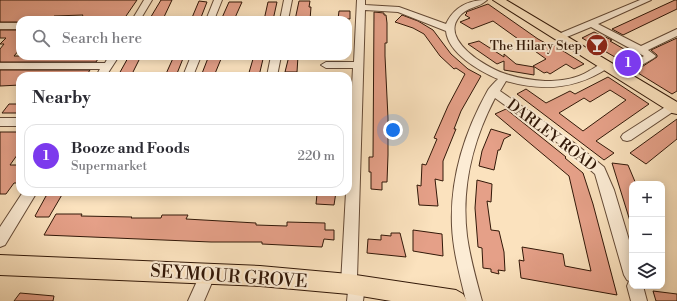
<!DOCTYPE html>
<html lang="en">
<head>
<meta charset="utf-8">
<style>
  body { margin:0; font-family:"Libre Bodoni",serif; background:#f2f2f3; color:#2b2b33 }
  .controls { position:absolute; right:12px; bottom:12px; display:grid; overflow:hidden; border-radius:8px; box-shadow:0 2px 10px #0003 }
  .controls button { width:36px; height:36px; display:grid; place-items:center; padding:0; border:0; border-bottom:1px solid #e1e1e2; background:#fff; color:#2b2b33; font:20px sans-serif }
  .you { position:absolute; left:393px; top:130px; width:14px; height:14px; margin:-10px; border:3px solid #fff; border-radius:50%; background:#1a73e8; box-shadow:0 0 0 6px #1a73e833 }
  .badge { display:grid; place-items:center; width:26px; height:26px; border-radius:50%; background:#7c3aed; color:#fff; font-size:13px; font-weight:700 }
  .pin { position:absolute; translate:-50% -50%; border:2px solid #fff; box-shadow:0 1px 4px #0006 }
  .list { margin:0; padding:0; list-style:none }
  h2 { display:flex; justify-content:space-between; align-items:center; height:52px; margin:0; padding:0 16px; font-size:17px }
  h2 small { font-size:13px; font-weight:400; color:#7c7c81 }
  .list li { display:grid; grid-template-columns:26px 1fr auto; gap:12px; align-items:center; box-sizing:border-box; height:64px; margin:0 8px 8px; padding:0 8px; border:1px solid #e1e1e2; border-radius:12px }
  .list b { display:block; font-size:15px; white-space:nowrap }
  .list p { margin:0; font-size:13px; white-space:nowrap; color:#7c7c81 }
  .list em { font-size:13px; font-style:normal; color:#7c7c81 }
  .icon { flex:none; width:22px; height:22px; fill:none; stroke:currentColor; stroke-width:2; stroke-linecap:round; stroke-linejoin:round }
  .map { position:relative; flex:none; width:677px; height:301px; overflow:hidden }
  .search { position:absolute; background:#fff; box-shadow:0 2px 10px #0003; left:16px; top:16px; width:336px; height:44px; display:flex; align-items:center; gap:10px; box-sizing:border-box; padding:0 14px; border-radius:12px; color:#7c7c81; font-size:15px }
  .panel { position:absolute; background:#fff; box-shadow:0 2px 10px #0003; left:16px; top:72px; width:336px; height:124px; border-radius:12px }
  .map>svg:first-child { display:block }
</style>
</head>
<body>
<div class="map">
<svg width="677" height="301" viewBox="0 0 677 301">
  <rect width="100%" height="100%" fill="#fbe2be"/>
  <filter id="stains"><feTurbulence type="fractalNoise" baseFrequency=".005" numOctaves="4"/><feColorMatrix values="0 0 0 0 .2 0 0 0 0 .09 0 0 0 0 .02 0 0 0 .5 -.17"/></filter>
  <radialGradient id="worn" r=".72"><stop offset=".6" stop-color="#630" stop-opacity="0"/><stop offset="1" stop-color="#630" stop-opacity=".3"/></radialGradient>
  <path fill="#e5a088" stroke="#321808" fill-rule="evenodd" d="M0,0H137L124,19L80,20L83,15L54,16L51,20H20V22H0Z
    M161,0H172L164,17L162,20H149Z
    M675,0H677V9L623,35L612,29Z
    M199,1L207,2L200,20H191Z
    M299,1H310L309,7H311L310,20H295Z
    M229,2H242L234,20H221Z
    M268,2H277L273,20H264Z
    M488,4L538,39L549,45L552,44L584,64L574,69L566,64L550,74L547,72L544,73L533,66L546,59L493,21L472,29L460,22L470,18L465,15L467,13L466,12Z
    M339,11H350V19H338Z
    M374,12L384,13V15H386L387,23V43H385V56L388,118V155L387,182H382V190L371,189V172H369V157H373Z
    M402,15L418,21L433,30L451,54L468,69L481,76L461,111L454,129H456L443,161V181L435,179L438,206L419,205L417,185L421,186L422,164L426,165L437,139L434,138L448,106L465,74L456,68L454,69L440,56L424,34L413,28L395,22Z
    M0,30H20V49L14,56H100L96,62H0V49L4,44H0L6,38H0Z
    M594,32L612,40L610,41L636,56L638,54L641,56L627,64L582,38Z
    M677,38V91L672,94L638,73L640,72L637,70L657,57V55L651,50Z
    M479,41L504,57V54L516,64L534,67V75L504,70V61L497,64L468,44Z
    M129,56H141L132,74H119Z
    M174,56H184L176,76H165Z
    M289,56H298L297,72H285Z
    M208,58L221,59L214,76H201Z
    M253,59H263L259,76H248Z
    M0,70H90L86,76H20V85L0,86Z
    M608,77L649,104L596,141L614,153L604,160L517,94L526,89L546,103L570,91L575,94ZM610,90L626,100L583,131L559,113L584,98L590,102Z
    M9,104H20V113H2Z
    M506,109L566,157L565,158L583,173L593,204L617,295L521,278L519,260L524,261L522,247L563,254L565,266L591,271L569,176L495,114Z
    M677,119V139L646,164L630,153Z
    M491,129L511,135L504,139L500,150H498L494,170L479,166L482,151Z
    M0,132H20V151L10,165H20V178L17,183H14L6,194H0Z
    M612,163L628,165L636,184H632V221H630Z
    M477,180L492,184L491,202L487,201L491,230L499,231L504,252L505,271L498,270L499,274L491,272V269L483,268L482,248L478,247L475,208Z
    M323,192H336L334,205L316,204L317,194H322Z
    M50,193H63L49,217H36L35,216L46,196Z
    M56,214H82L81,216L132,217L131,218H161L162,215H188L186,219L256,223V225L287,226V222L325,223V230H334V240L324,239L322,247L262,244V242H211L44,235Z
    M413,230L442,234L443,256L413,251Z
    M391,233H400L406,257L367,253L368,239L381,240V235L391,236Z
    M653,291L677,294V301H656Z
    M20,293L54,296L53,301H14Z"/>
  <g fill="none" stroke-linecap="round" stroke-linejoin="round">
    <g stroke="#644a36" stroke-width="2">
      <path id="minor" d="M144,0H152L140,20H132Z
        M214,0H222L214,20H206Z
        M284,0H292L288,20H280Z
        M357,0H365V5L399,7L446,24C454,7 468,0 487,0C479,8 466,7 459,17C440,40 486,67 503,73C517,78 531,80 545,81C561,81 576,79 589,71C595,68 601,62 608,64L610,66L608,68C576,89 543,92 506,81L500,91L577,145L604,167L614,190L632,250V286H643L647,301H631L627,286L629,281L627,280L624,275L595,174L569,151L495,98C473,140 461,188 467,236C470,258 476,279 482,301H466C460,276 453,251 452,226C450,178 465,131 488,90C490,87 495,82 498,79C479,71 448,53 446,31L398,12L365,10L357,278L362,281L365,286L363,301H347L348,291L344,289L341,284L346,192H348V162L353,68H326L321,65L326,62H354Z
        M640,0H651L598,24L641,46L677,29V36L648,50L656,56L654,58L623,76L619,77L614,74L615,72L644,56L591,27L562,39H556L554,37L556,35Z
        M0,23H20V29H0Z
        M109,56H119L106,76H96L100,69H0V63H105Z
        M191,56H201L193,76H183Z
        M271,56H281L277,76H267Z
        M673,102L677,104V109L631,140L627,141L623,140L621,137L623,134Z
        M0,118H20V126H0Z
        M23,192H37L5,245L0,247V227Z
        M208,266L213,268L216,273L204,301H188L203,268Z"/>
    </g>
    <g stroke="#321808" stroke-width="2">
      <path id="major" d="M493,0H506L677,102V114L672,113Z
        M0,255L260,266L349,274L456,290L463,294L467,301H391L349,294L260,286L0,275Z"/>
    </g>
    <use href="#minor" fill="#fcecd5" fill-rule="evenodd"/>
    <use href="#major" fill="#fbe2be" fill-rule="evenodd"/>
  </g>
  <defs>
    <g id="bar-disc" transform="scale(1.15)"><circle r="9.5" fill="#8f2418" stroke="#fcecd5"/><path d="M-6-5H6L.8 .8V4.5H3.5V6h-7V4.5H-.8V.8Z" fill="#fff"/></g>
  </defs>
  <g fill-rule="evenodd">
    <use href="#bar-disc" x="597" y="45"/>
  </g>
  <g text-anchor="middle" stroke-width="4" stroke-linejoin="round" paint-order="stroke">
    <g font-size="13" fill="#321808" stroke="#fcecd5" text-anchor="end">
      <text x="582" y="50">The Hilary Step</text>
    </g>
    <g font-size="15" fill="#321808" stroke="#fcecd5">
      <text transform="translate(552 135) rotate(37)" y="5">DARLEY ROAD</text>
    </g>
    <g font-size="18" fill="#321808" stroke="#fcecd5">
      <text transform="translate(229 276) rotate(4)" y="6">SEYMOUR GROVE</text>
    </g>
  </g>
  <rect width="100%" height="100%" filter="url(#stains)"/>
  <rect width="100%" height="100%" fill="url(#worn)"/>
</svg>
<div class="controls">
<button>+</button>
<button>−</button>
<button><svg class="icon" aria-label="layers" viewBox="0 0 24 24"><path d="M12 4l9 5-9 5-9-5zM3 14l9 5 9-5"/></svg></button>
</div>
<div class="you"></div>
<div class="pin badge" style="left:628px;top:63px">1</div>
<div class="search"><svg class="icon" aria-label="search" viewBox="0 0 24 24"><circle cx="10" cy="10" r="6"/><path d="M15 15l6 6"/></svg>Search here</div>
<section class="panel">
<h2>Nearby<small></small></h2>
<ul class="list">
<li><span class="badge">1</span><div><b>Booze and Foods</b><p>Supermarket</p></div><em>220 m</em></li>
</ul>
</section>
</div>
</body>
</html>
